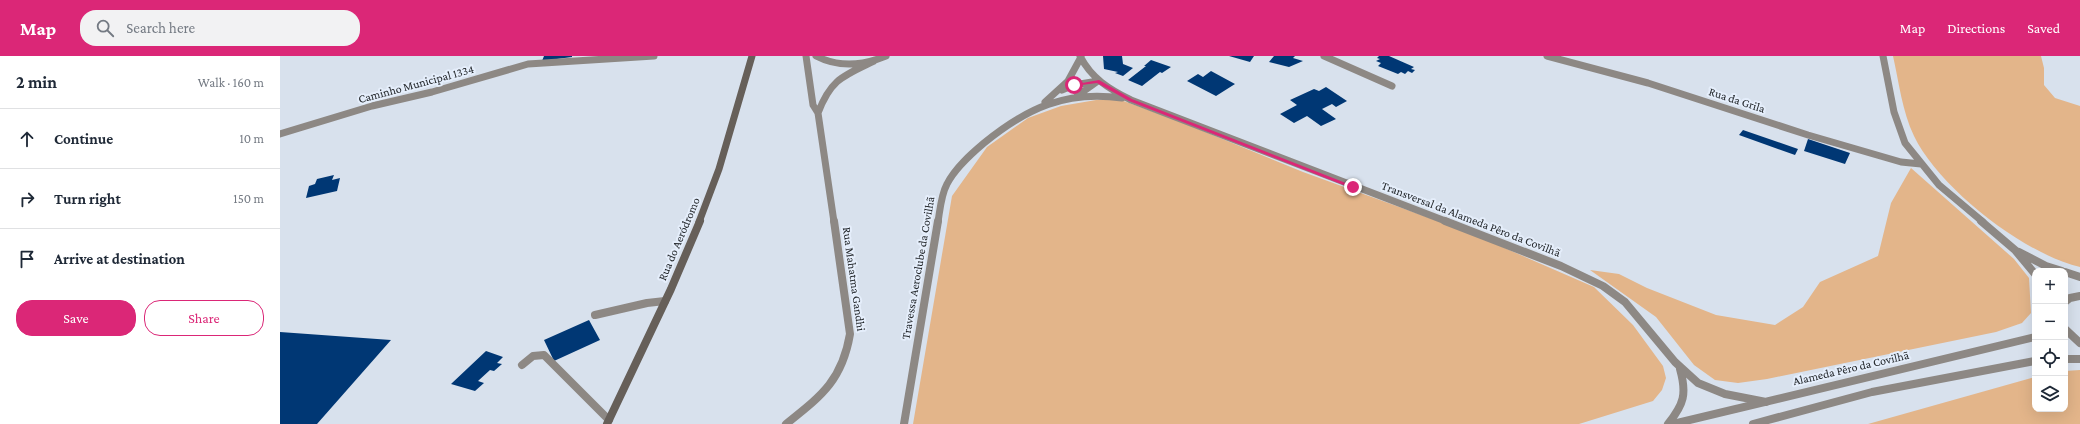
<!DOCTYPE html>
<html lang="en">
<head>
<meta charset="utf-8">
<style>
  body { margin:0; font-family:"Crimson Pro",serif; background:#f2f2f3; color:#1f2937 }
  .controls { position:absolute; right:12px; bottom:12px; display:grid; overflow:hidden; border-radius:8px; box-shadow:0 4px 16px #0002 }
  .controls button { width:36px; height:36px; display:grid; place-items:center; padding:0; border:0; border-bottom:1px solid #e0e1e3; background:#fff; color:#1f2937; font:20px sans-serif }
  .stop { position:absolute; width:12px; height:12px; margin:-9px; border:3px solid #db2777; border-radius:50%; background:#fff }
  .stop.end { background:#db2777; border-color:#fff; box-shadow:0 1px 4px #0008 }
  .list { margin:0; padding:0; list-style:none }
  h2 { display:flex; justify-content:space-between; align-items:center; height:52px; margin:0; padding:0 16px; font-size:17px }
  h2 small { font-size:13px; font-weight:400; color:#747a83 }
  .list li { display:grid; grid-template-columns:26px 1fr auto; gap:12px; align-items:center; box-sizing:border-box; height:60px; padding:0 16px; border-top:1px solid #e0e1e3 }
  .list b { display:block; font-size:15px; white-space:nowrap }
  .list em { font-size:13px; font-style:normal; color:#747a83 }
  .actions { display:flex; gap:8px; padding:12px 16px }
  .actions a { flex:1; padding:9px 0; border:1px solid #db2777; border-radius:16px; text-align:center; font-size:14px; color:#db2777 }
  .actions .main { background:#db2777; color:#fff }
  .icon { flex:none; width:22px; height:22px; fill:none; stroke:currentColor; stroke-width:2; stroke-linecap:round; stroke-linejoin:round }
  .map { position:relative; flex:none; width:1800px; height:368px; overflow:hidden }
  header { display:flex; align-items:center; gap:24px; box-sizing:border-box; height:56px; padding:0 20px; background:#db2777; color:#fff }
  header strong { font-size:19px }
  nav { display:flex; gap:22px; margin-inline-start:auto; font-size:14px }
  .search { width:280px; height:36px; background:#f2f2f3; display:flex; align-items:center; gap:10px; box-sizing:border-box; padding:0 14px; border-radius:16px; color:#747a83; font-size:15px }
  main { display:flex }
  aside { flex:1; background:#fff }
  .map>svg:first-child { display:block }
</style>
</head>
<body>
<header>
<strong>Map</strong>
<div class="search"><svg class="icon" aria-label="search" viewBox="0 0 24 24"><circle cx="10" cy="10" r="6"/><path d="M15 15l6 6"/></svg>Search here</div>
<nav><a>Map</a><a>Directions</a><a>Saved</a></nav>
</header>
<main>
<aside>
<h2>2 min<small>Walk · 160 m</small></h2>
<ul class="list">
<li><svg class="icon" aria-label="ahead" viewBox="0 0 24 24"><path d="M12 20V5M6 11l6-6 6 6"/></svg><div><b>Continue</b></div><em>10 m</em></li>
<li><svg class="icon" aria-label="right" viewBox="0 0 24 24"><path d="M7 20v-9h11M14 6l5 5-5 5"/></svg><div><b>Turn right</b></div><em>150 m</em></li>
<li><svg class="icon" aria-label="arrive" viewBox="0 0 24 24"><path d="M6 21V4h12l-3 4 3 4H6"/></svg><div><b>Arrive at destination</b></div></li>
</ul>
<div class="actions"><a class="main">Save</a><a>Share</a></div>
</aside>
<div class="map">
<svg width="1800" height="368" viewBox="0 0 1800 368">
  <rect width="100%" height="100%" fill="#d8e1ed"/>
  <path fill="#e3b58a" d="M1613,0H1761L1764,12V29L1775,42L1800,50V211C1744,198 1659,132 1634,80C1622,55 1619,26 1613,0Z
    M838,43L896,64L1023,116L1188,176L1314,231L1353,269L1383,310L1386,322L1382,334L1373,345L1299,368H633L672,140L707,91L748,62L781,50L816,44Z
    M1631,112L1734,203L1749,222L1751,257L1742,267L1716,276L1487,323L1458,327L1435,324L1414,309L1376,261L1310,214L1339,218L1367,232L1436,259L1495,269L1523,251L1540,226L1598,200L1611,147Z
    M1800,314V368H1588L1755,321V353H1785V315Z"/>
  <path fill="#003774" d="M264,0H292V1L262,5Z
    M823,0H842L843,8L853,12L843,20L835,17L838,16L824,13Z
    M949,0H974L970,6Z
    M994,0H1015L1013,2L1023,5L1009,11L989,6Z
    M1099,0H1109L1134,11L1131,13L1135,14L1132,17L1128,15L1125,18L1121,16L1118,18L1098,10L1101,7L1096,5L1100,3L1097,2Z
    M871,4L891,11L882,17L880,16L862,30L848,24L866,10H864Z
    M931,15L955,28L936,40L907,25L918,18L923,21Z
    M1046,31L1067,45L1056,51L1052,48L1042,53L1056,63L1041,70L1027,60L1014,67L1000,58L1017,49L1010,44L1034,33L1039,35Z
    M1463,74L1518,93L1515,99L1459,79Z
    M1528,83L1570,97L1565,108L1524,95Z
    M54,119L52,124L60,122L57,135L26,142L29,130L35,128L37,123Z
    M309,264L320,284L274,305L264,284Z
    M0,276L111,284L37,368H0Z
    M206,295L223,301L217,307L222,308L214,315L210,314L198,325L204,327L195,335L171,328Z"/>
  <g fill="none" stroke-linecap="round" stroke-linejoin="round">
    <path stroke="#8d8884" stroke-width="8" d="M315,259L367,247L385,245
      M242,309L253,300L264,299L329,364"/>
    <path stroke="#8d8884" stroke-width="7" d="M526,0L533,49L538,57L554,166
      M536,0C559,12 582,10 606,0
      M800,0C811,22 829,33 851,44L1168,166
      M1044,0L1112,30
      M1267,0L1368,27L1528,79L1621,106L1641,108
      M1603,0L1614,56L1625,87L1659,129L1703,166
      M782,34L794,29L818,25
      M797,40L818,25
      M765,46L788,25L801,1
      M538,57C551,23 563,20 594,5
      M0,78L92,50L152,36L248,8L374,0
      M658,166C660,154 661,139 667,128C675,112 691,98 704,87C747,52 786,34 842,42"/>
    <path stroke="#8d8884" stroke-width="8" d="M1165,165L1281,210L1323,230L1345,246L1395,306L1418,327L1445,338L1486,346
      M1701,165L1735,194L1755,218
      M1739,196L1766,210L1782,215
      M1785,216L1800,221
      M1785,246L1790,242L1800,240
      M1785,273L1800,287
      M1785,303H1800
      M506,368C541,340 562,325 570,278L554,165
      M624,368L658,165
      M1388,368C1404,348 1407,338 1400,313
      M1393,368L1755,281
      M1473,368L1592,336L1755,305"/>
    <path stroke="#665f59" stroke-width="7" d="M419,166L439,113L472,0"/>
    <path stroke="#665f59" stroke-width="8" d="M327,368L391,233L420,165"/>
  </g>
  <path fill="#db2777" d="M819,24L852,43L1076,131L1071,132L849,45L817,27L794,30L791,29Z"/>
  <g text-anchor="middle" stroke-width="4" stroke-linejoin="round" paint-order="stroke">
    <g font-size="12" fill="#23272b" stroke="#e5eefb">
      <text transform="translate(136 28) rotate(-15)" y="4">Caminho Municipal 1334</text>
      <text transform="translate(1457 44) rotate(18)" y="4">Rua da Grila</text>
      <text transform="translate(1191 163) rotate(21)" y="4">Transversal da Alameda Pêro da Covilhã</text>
      <text transform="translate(399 183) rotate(-67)" y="4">Rua do Aeródromo</text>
      <text transform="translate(638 212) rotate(-80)" y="4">Travessa Aeroclube da Covilhã</text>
      <text transform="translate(574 223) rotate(82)" y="4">Rua Mahatma Gandhi</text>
      <text transform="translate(1571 312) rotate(-13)" y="4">Alameda Pêro da Covilhã</text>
    </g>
  </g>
</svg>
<div class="controls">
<button>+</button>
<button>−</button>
<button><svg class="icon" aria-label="locate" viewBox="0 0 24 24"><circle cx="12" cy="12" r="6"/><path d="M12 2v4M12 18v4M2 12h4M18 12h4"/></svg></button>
<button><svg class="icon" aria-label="layers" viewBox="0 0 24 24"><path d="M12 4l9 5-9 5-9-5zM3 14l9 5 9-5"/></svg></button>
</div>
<div class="stop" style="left:794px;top:29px"></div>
<div class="stop end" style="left:1073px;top:131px"></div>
</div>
</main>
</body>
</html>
